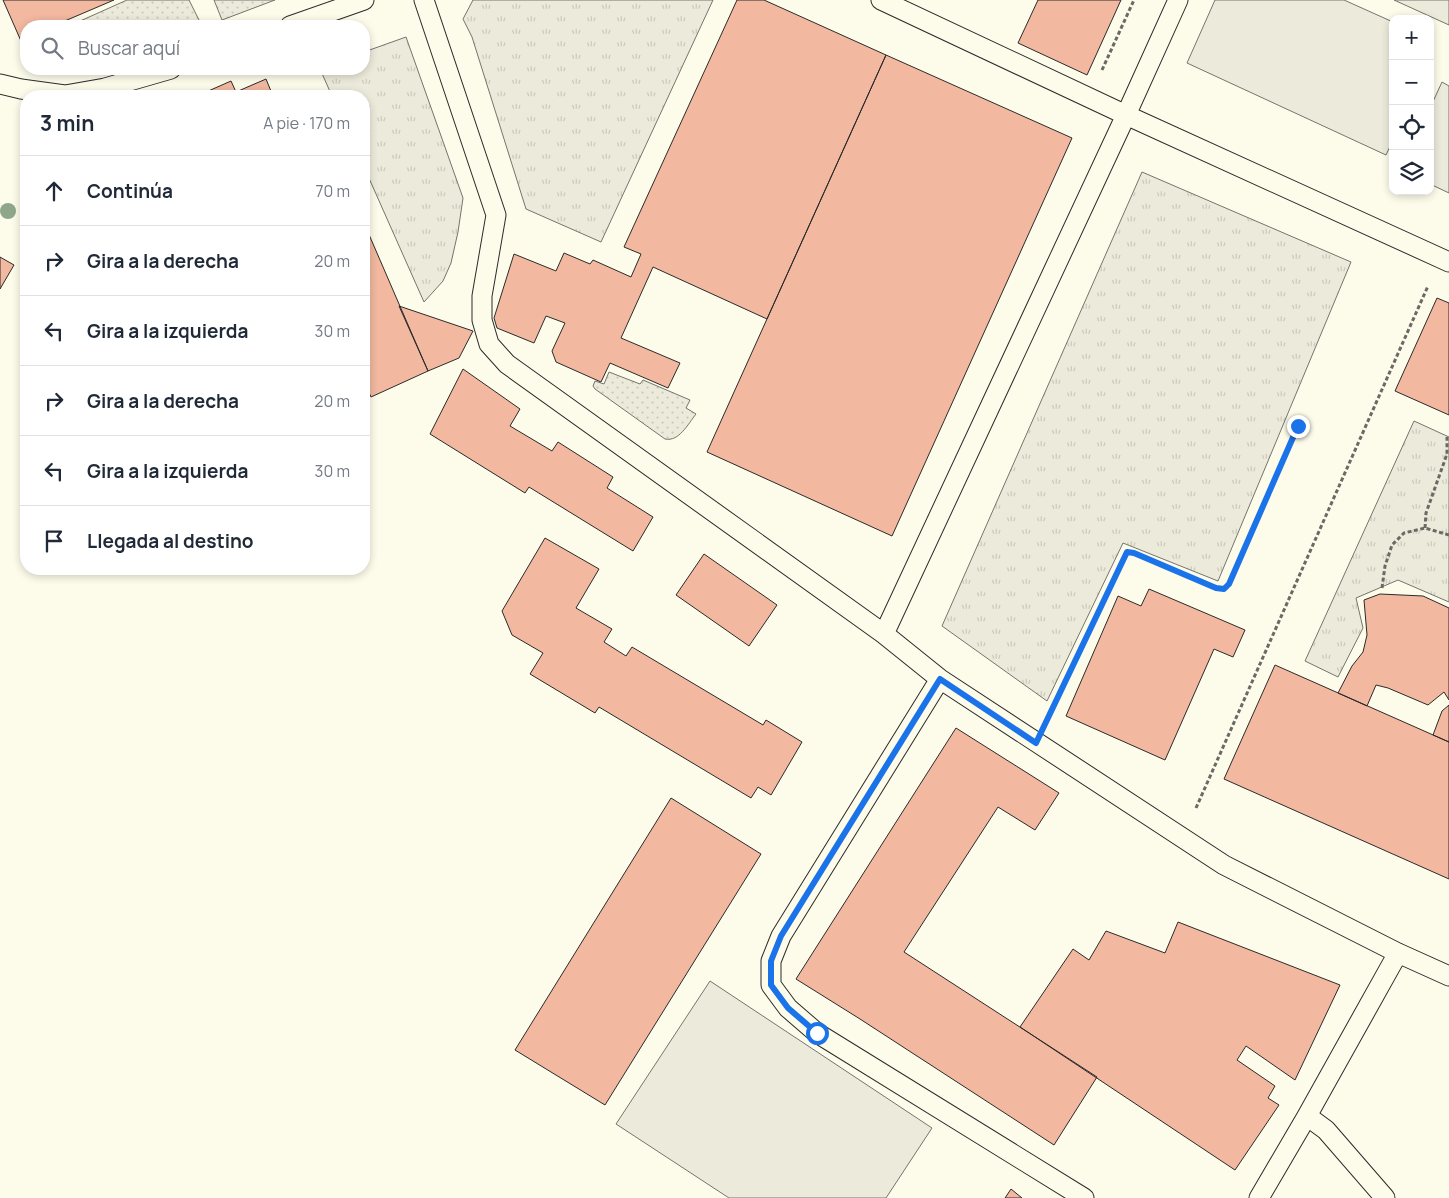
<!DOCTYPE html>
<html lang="es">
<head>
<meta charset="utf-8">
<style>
  body { margin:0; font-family:Manrope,sans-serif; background:#f2f2f3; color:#1f2937 }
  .controls { position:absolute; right:15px; top:15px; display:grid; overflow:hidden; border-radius:10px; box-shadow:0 2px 8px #0003 }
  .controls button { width:45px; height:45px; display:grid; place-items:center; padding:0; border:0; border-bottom:1px solid #e0e1e3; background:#fff; color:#1f2937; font:25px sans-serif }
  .stop { position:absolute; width:15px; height:15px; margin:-11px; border:4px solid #1a73e8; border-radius:50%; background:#fff }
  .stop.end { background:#1a73e8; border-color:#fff; box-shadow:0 1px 5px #0008 }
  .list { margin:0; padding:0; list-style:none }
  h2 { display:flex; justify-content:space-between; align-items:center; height:65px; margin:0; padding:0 20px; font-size:21px }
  h2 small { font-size:16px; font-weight:400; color:#747a83 }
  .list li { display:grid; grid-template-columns:32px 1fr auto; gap:15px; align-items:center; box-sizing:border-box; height:70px; padding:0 20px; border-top:1px solid #e0e1e3 }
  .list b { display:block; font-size:19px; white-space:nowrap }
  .list em { font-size:16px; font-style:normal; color:#747a83 }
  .icon { flex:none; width:28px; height:28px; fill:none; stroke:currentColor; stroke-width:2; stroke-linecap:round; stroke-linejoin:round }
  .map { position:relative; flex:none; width:1449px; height:1198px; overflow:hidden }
  .search { position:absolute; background:#fff; box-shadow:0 2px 8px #0003; left:20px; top:20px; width:350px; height:55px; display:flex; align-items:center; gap:12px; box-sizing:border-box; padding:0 18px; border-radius:20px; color:#747a83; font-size:19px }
  .panel { position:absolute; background:#fff; box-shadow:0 2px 8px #0003; left:20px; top:90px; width:350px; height:485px; border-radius:20px }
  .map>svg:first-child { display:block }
</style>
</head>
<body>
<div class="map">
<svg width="1449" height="1198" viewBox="0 0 1449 1198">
  <defs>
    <pattern id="park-tufts" width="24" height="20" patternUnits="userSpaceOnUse" patternTransform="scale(1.25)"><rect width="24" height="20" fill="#ecebdb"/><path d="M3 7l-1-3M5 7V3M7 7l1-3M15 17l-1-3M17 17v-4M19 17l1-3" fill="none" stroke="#cbcabc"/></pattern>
    <pattern id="garden-dots" width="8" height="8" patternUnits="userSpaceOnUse" patternTransform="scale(1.25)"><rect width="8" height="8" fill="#ecebdb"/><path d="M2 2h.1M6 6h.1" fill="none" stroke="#cbcabc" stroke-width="1.8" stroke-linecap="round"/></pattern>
  </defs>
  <rect width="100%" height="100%" fill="#fdfbea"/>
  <path fill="#ecebdb" stroke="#74746e" d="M1215,0H1344L1393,22V140L1386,155L1187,63Z
    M1394,0H1449V25Z
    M710,981L932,1128L886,1198H729L616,1124Z"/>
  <path fill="url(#park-tufts)" stroke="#74746e" d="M473,0H713L601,242L526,209L472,37L463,19Z
    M406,37L463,198L458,232L451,263L443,281L424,302L364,167V96H332L320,69H364V52Z
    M1142,172L1351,262L1218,581L1123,543L1047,701L942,626Z
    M1414,421L1449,437V602L1398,580L1356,598L1363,628L1338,677L1305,661Z"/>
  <path fill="url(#garden-dots)" stroke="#74746e" d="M127,0H189L202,26H69Z
    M214,0H275L222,20Z
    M609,372L640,384L643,380L690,400L686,408L696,414C688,424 679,442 665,439L595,389L593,386L595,381L604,384Z"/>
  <path fill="#eceadb" stroke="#74746e" d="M1442,82L1449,86V193L1430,184V108Z"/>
  <path fill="#f2b8a0" stroke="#2b2b2b" d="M3,0H114L53,26H26V38L21,41Z
    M737,0H764L886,55L767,319L653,267L621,338L680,363L668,388L610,363L601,382L556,362L552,351L565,323L546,316L534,343L497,328L494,318L514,254L556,271L564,253L590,264L593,260L631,277L641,254L624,247Z
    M1038,0H1121L1087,75L1018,43Z
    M886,55L1072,138L892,536L707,452Z
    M266,79L273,96H197L231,81L236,92Z
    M364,223L428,371L371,397L364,382Z
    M0,257L14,265L0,289Z
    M1437,298L1449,303V415L1395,391Z
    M399,306L473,331L459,358L428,371Z
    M463,369L520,409L510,426L552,451L558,442L613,477L607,488L653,517L633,551L529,487L525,493L430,434Z
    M545,538L599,569L576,608L612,629L604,642L626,656L632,647L763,725L766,720L802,742L771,795L758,787L751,798L599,707L595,713L530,674L543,653L512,635L502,611Z
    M704,554L777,605L749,646L676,595Z
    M1149,589L1245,630L1233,657L1214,649L1165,760L1066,716L1118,596L1141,606Z
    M1380,594L1423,596L1449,608V700L1444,692L1428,705L1388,688L1376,685L1367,706L1338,693L1352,666L1363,652L1367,635L1364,600Z
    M1275,665L1449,742V879L1224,779Z
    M1449,705V742L1433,735L1442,711Z
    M956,728L1059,793L1035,830L998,807L904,952L1097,1077L1054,1145L860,1019L796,979Z
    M671,798L761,854L605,1105L515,1050Z
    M1178,922L1340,985L1295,1080L1246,1046L1237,1060L1275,1086L1268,1098L1279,1105L1235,1170L1020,1027L1073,949L1089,960L1106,931L1165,953Z
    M1011,1189L1022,1198H1005Z"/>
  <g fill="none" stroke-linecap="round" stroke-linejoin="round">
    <g stroke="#2b2b2b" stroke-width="21">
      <path id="lane" d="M424,0L496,215L482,296V320L489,344L507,364L884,634L940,679L1224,865L1398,953L1449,976
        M881,0L1126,115L1449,262
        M290,26L364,0
        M0,84L21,89L65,95L105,88L171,69
        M884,634L1126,115L1178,0
        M940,679L781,936L771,961V985L788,1008L817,1033L1084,1198
        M1307,1116L1326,1130L1385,1198
        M1259,1198L1307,1116L1398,953"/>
    </g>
    <path stroke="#6a6964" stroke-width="3" stroke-dasharray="4 2.5" stroke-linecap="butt" d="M1102,70L1134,0
      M1425,528L1426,513L1447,454V437
      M1382,588L1385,566L1392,545L1404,533L1425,528L1449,535
      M1050,713L1127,552L1134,553L1216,589H1224L1229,584L1298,427
      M1196,808L1428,286"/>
    <use href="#lane" stroke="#fdfbea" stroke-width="19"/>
  </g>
  <circle fill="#8ea78a" cx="8" cy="211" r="8"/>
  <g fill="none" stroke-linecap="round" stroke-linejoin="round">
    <path stroke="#1a73e8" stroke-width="6" d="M817,1033L788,1008L771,985V961L781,936L940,679L1036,743L1127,552L1134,553L1216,588L1224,589L1229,584L1298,426"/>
  </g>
</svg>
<div class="controls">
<button>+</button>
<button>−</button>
<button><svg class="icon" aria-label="locate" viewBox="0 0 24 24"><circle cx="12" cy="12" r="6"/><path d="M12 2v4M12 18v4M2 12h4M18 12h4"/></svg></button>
<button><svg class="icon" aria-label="layers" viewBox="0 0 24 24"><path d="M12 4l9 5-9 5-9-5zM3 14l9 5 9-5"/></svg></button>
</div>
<div class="stop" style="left:817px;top:1033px"></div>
<div class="stop end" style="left:1298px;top:426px"></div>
<div class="search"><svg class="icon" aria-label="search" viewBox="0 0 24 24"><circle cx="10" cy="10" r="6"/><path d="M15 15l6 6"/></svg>Buscar aquí</div>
<section class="panel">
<h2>3 min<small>A pie · 170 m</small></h2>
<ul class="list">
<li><svg class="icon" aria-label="ahead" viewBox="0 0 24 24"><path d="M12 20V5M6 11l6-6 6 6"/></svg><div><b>Continúa</b></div><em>70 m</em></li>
<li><svg class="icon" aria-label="right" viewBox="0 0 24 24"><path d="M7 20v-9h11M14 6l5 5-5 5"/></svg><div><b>Gira a la derecha</b></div><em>20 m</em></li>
<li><svg class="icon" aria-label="left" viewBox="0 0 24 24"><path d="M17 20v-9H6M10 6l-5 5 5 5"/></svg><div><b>Gira a la izquierda</b></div><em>30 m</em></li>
<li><svg class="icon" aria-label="right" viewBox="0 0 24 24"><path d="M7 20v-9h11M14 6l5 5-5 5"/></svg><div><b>Gira a la derecha</b></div><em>20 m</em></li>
<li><svg class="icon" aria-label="left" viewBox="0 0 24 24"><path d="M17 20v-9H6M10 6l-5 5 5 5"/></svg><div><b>Gira a la izquierda</b></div><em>30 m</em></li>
<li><svg class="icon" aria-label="arrive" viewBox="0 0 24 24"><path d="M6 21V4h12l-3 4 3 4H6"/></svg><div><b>Llegada al destino</b></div></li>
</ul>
</section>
</div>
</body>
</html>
